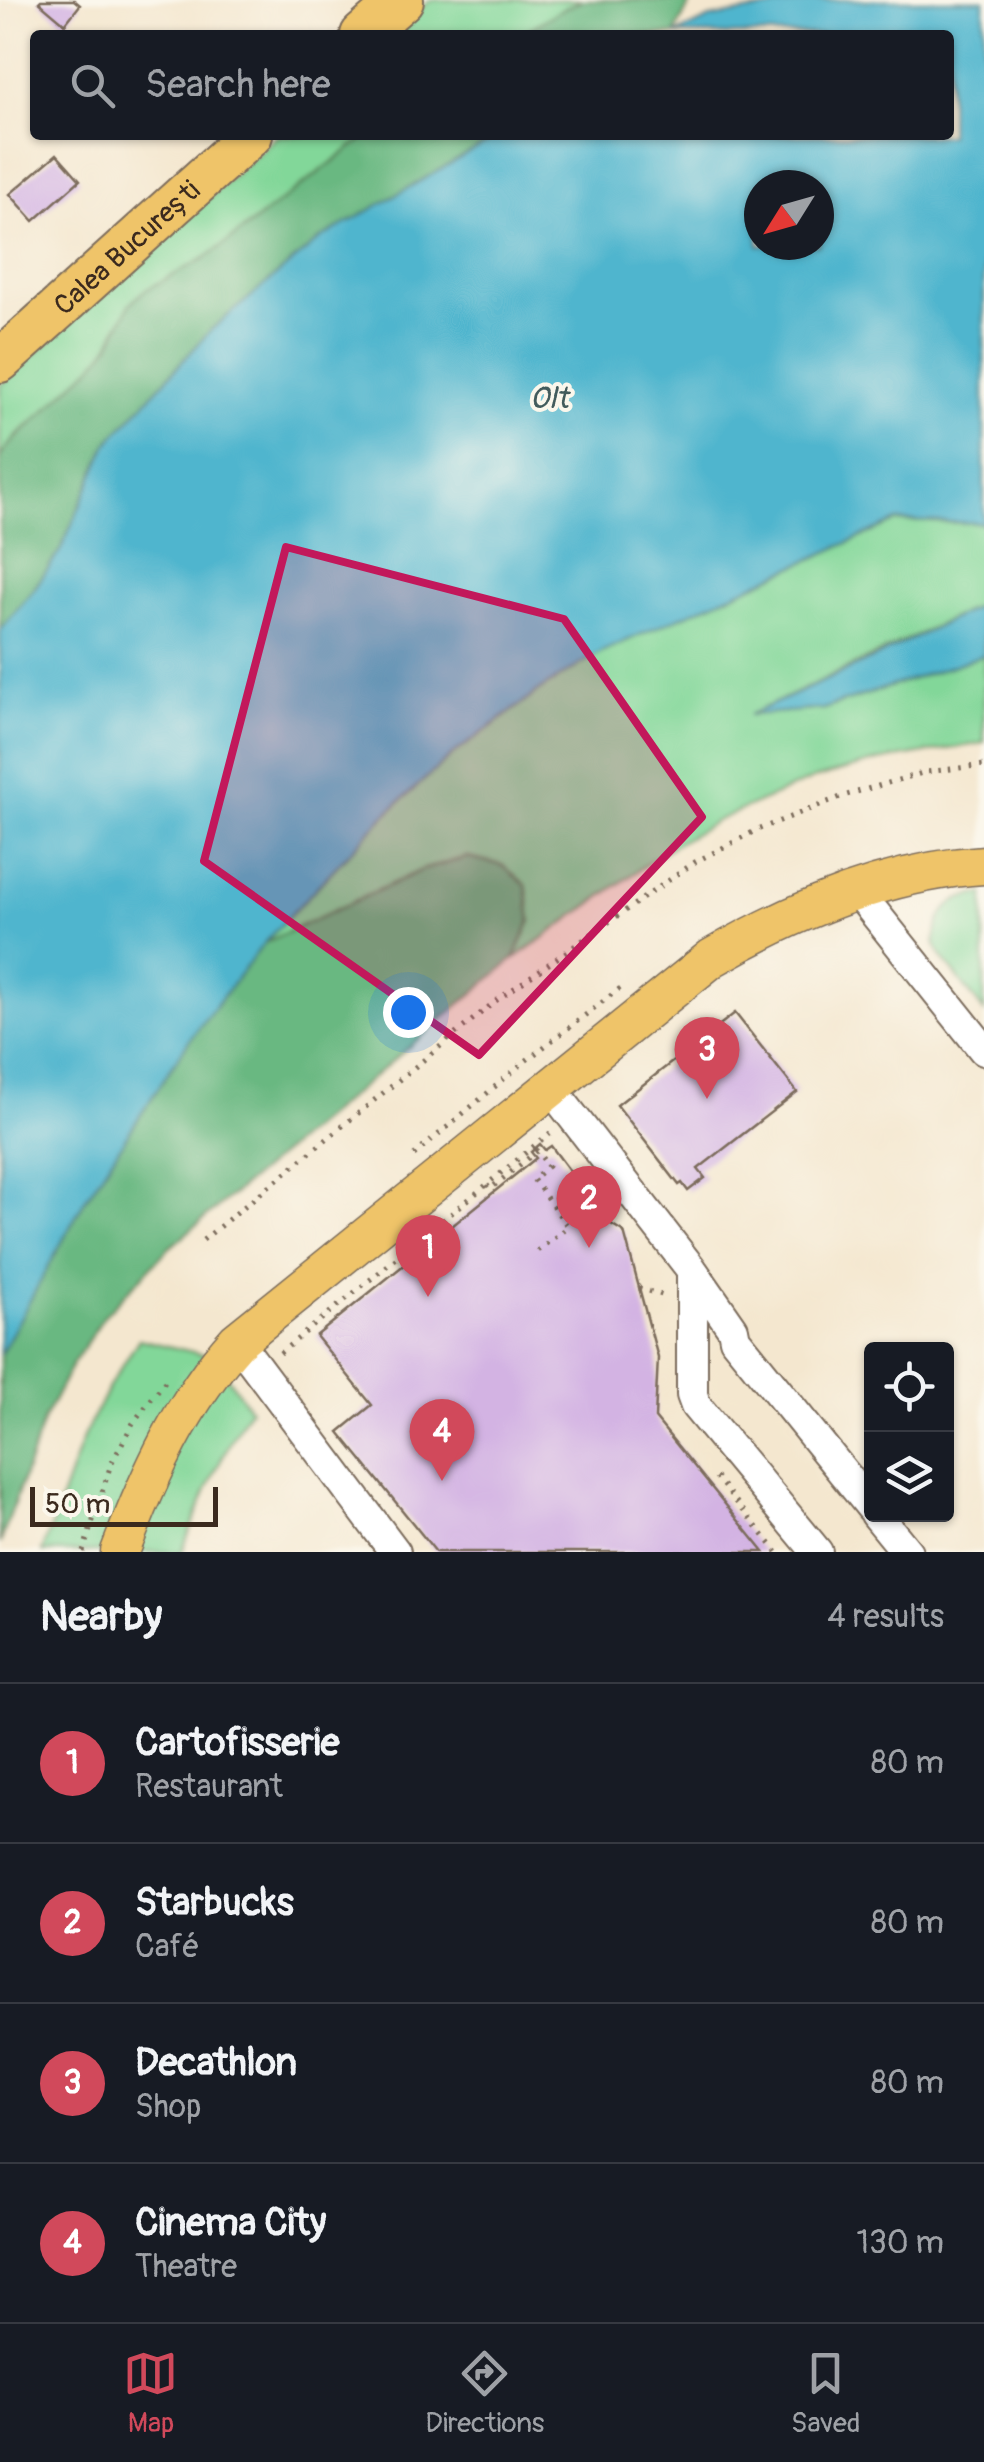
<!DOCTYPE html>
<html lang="en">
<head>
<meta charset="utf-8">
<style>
  body { margin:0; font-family:Pangolin,sans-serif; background:#242831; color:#f1f3f6 }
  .controls { position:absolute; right:30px; bottom:30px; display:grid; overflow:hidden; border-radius:10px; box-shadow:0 2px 8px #0004 }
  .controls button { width:90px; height:90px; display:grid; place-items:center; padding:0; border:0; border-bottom:2px solid #363941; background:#171b24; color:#f1f3f6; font:50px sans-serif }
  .compass { position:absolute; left:744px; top:170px; width:90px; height:90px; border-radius:50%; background:#171b24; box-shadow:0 2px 8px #0004; rotate:233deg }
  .scale { position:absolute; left:30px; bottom:25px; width:188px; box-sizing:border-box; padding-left:10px; border:5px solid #3b2a1e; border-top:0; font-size:28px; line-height:35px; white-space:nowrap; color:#3b2a1e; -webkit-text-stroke:8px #fbf7ec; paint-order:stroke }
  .you { position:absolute; left:408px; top:1012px; width:35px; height:35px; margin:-25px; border:8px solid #fff; border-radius:50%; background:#1a73e8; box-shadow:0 0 0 15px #1a73e833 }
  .badge { display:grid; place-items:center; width:65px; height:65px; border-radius:50%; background:#d1495b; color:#fff; font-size:32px; font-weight:700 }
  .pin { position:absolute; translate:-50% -82px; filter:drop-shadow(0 2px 5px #0008) }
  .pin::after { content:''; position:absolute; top:52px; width:35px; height:30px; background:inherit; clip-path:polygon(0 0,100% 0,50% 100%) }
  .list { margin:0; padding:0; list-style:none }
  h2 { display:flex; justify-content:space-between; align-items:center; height:130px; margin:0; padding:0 40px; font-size:42px }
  h2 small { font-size:32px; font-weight:400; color:#9ea1a6 }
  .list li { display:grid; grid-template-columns:65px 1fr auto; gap:30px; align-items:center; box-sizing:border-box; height:160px; padding:0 40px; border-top:2px solid #363941 }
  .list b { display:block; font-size:38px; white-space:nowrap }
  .list p { margin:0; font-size:32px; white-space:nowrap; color:#9ea1a6 }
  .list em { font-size:32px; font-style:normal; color:#9ea1a6 }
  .icon { flex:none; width:55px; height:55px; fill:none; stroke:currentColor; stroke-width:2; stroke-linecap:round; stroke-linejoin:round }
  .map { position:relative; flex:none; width:984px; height:1552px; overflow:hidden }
  .search { position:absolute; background:#171b24; box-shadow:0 2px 8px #0004; left:30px; right:30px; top:30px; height:110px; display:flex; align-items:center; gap:25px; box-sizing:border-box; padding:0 35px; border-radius:10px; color:#9ea1a6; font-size:38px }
  .sheet { height:770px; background:#171b24 }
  nav { display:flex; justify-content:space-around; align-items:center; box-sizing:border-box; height:140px; border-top:2px solid #363941; background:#171b24; font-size:28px; color:#9ea1a6 }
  nav a { display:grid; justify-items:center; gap:5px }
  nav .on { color:#d1495b }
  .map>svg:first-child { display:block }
</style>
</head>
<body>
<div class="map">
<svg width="984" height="1552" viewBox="0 0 984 1552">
  <rect width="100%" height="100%" fill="#fbf7ec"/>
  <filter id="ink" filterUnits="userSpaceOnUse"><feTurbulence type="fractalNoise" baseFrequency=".01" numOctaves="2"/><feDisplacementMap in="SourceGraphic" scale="20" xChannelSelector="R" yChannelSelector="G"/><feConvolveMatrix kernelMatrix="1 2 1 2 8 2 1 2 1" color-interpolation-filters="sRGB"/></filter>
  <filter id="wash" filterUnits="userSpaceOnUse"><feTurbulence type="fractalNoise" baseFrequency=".0048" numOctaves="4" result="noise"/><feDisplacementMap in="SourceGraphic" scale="40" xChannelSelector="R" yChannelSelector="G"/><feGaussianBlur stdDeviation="2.25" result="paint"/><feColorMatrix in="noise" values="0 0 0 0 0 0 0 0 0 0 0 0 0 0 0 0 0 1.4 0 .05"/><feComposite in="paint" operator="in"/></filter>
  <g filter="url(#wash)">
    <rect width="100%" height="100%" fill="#f4e7cf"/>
    <path fill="#82d799" stroke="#5e805c" stroke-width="2.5" d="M430,0H583L561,10L520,35H390Z
      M278,135H368L229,241L205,258L144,291L118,325L110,345L94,365L51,407L18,434L0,457V385Z
      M897,521L984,523V603L752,714L823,709L984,655V743L878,761L813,779L718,820L669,848L514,959L531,920L468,857L422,870L264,943L386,814L451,756L546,686L603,651Z
      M984,894V1012L939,953C934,944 934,940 937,930C942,905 959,896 984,894Z
      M139,1339L214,1357L250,1409C221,1453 200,1503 182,1552H42L84,1435L110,1385Z"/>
    <path fill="#69b881" stroke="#527150" stroke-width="2.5" d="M583,0H692L674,35H520L561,10Z
      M368,135H500L320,239L213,328L108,443L60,551L34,589L0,630V457L8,446L94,365L110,345L130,304L144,291L205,258L229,241Z
      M468,857L502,865L526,885L531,920L514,959L168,1249L104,1316L72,1365L44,1419L0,1544V1355L85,1200L190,1039L264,943L422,870Z"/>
    <path fill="#4fb5ce" stroke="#457076" stroke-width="2.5" fill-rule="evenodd" d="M818,0H984V523L897,521L603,651L546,686L451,756L386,814L264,943L190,1039L85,1200L0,1355V630L34,589L60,551L108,443L213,328L320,239L500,135H949V35H674L710,18ZM819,185V245H759V185Z
      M984,603V655L823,709L749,715L874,658Z"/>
    <g id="blocks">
      <path fill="#d3b3e3" d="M41,0H74L80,5L65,24L39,2Z
        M57,154L80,180L34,221L10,194Z
        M735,1013L797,1092L698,1169L705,1178L688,1191L682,1183L679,1185L617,1105Z
        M540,1144L545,1150L551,1146L608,1222L624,1232L658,1358L655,1418L764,1552H436L339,1432L372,1405L316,1336L536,1158L531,1152Z"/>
    </g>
  </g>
  <g filter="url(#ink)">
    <use href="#blocks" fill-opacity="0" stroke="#7c6c5c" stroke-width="2.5"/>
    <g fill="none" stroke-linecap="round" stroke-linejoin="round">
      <g stroke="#7c6c5c" stroke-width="34">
        <path id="minor" d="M857,891L984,1050
          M550,1087L692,1270L733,1329L735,1339L872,1508
          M692,1270V1395L696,1406L817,1552
          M237,1341L395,1552
          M876,1514L907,1552"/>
      </g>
      <g stroke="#7c6c5c" stroke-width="41">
        <path id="major" d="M120,1552C148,1477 183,1401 237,1341L712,958C795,910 887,871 984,865"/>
      </g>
      <g stroke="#7c6c5c" stroke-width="46">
        <g id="highway">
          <path d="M362,35L402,0"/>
          <path id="s1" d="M0,361L251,135"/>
        </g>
      </g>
      <path stroke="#7c6c5c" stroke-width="5" stroke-dasharray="2.5 8" stroke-linecap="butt" d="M414,1155L523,1063L623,986
        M487,1185L490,1189L537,1151L548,1166L533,1179L568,1227L532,1255
        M203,1240L497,1000L695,862L757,830L843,796L926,772L984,765
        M639,1288L665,1296
        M280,1353L550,1133
        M716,1477L777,1552
        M83,1552L111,1464L133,1423L169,1376"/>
      <use href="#minor" stroke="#fff" stroke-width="30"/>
      <use href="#major" stroke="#efc469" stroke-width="38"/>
      <use href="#highway" stroke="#efc469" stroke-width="42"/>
    </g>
  </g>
  <path fill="#c2185b" fill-opacity="0.2" stroke="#c2185b" stroke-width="8" stroke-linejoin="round" d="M286,547L564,619L702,817L479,1055L204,861Z"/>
  <g text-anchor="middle" stroke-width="8" stroke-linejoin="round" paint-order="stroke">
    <g font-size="28" fill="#3b2a1e" stroke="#fbf7ec">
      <text dy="10" stroke="none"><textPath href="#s1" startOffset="170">Calea București</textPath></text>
    </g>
    <g font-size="30" font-style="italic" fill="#425b5c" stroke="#fbf7ec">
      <text x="549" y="408">Olt</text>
    </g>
  </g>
</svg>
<div class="controls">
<button><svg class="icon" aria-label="locate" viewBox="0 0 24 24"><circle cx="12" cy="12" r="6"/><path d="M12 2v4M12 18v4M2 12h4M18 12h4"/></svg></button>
<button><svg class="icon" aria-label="layers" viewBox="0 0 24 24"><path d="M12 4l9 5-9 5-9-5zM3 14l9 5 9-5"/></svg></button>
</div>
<svg class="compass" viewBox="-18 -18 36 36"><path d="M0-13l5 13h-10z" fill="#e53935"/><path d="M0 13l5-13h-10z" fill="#9ea1a6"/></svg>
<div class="scale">50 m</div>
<div class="you"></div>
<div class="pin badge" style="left:428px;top:1297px">1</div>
<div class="pin badge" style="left:589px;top:1248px">2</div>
<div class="pin badge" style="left:707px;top:1099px">3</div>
<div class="pin badge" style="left:442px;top:1481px">4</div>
<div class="search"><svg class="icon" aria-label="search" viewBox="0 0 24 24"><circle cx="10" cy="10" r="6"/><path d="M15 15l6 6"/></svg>Search here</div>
</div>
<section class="sheet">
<h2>Nearby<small>4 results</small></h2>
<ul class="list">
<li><span class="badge">1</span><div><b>Cartofisserie</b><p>Restaurant</p></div><em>80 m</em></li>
<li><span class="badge">2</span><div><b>Starbucks</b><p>Café</p></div><em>80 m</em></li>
<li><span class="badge">3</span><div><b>Decathlon</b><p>Shop</p></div><em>80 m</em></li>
<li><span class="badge">4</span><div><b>Cinema City</b><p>Theatre</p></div><em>130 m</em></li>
</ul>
</section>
<nav>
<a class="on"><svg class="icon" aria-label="map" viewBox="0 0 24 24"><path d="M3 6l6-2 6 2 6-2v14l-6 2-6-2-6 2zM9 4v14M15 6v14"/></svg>Map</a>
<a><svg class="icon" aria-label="directions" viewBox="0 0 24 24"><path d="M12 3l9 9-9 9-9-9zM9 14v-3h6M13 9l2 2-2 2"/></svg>Directions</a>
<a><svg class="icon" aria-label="saved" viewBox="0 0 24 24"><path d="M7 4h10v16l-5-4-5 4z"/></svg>Saved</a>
</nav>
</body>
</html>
